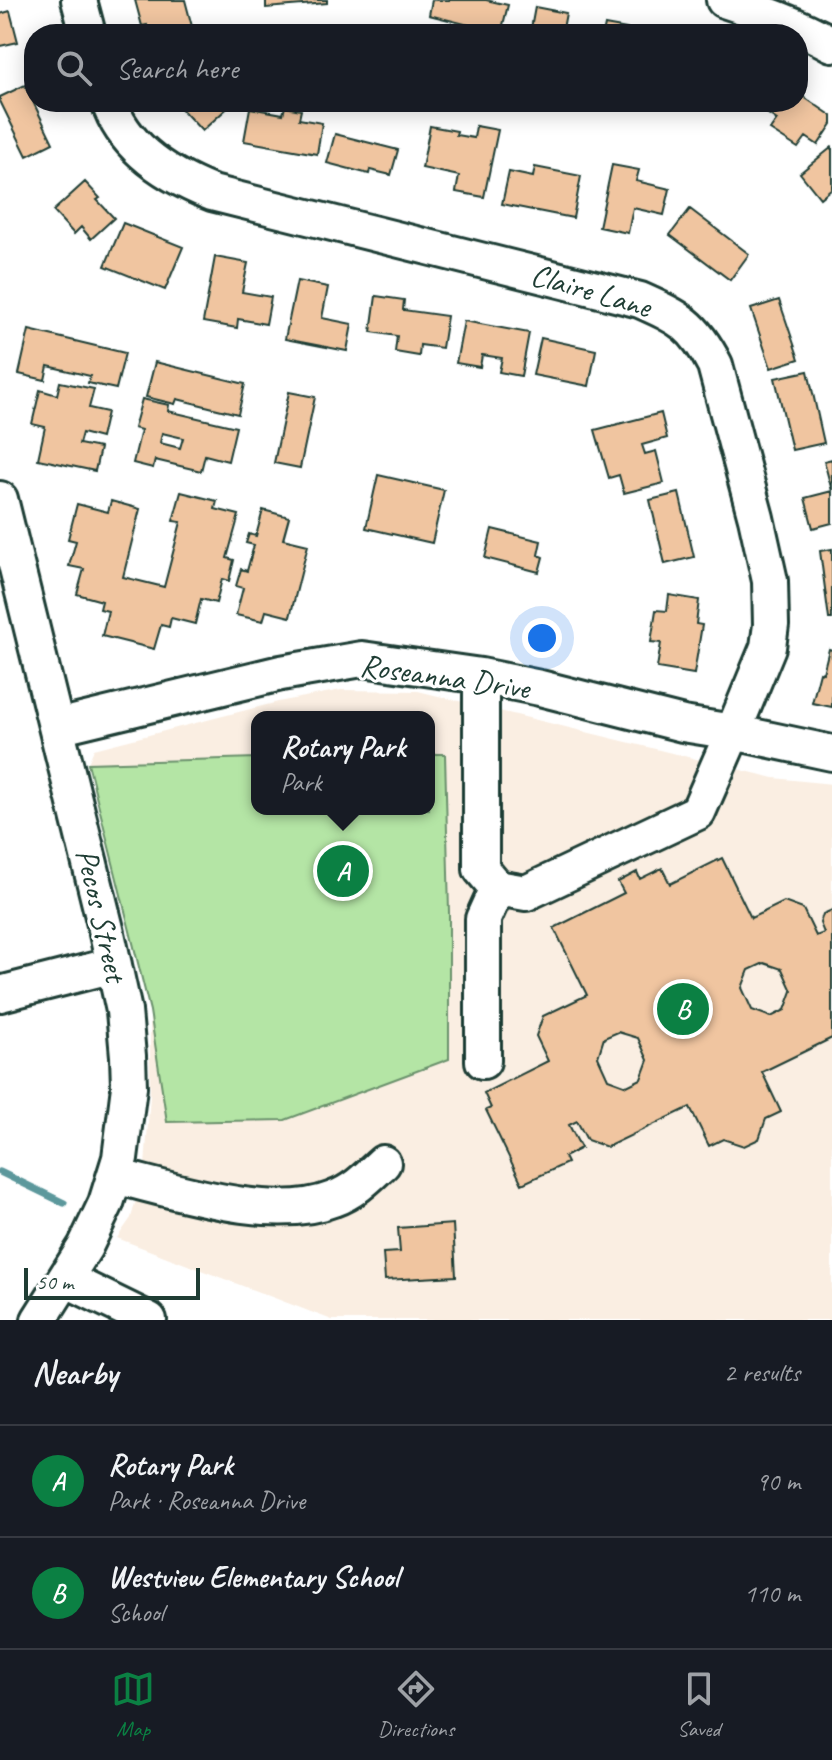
<!DOCTYPE html>
<html lang="en">
<head>
<meta charset="utf-8">
<style>
  body { margin:0; font-family:Caveat,sans-serif; background:#242831; color:#f1f3f6 }
  .scale { position:absolute; left:24px; bottom:20px; width:176px; box-sizing:border-box; padding-left:8px; border:4px solid #1f3d34; border-top:0; font-size:22px; line-height:28px; white-space:nowrap; color:#1f3d34; -webkit-text-stroke:6px #fff; paint-order:stroke }
  .you { position:absolute; left:542px; top:638px; width:28px; height:28px; margin:-20px; border:6px solid #fff; border-radius:50%; background:#1a73e8; box-shadow:0 0 0 12px #1a73e833 }
  .badge { display:grid; place-items:center; width:52px; height:52px; border-radius:50%; background:#0b8043; color:#fff; font-size:26px; font-weight:700 }
  .pin { position:absolute; translate:-50% -50%; border:4px solid #fff; box-shadow:0 2px 8px #0006 }
  .popup { position:absolute; left:251px; top:711px; width:184px; height:104px; box-sizing:border-box; display:grid; place-content:center; border-radius:16px; background:#171b24; filter:drop-shadow(0 2px 6px #0005); font-size:26px; white-space:nowrap; color:#9ea1a6 }
  .popup b { font-size:30px; color:#f1f3f6 }
  .popup::after { content:''; position:absolute; left:50%; top:100%; margin-left:-16px; border:16px solid transparent; border-top-color:#171b24 }
  .list { margin:0; padding:0; list-style:none }
  h2 { display:flex; justify-content:space-between; align-items:center; height:104px; margin:0; padding:0 32px; font-size:34px }
  h2 small { font-size:26px; font-weight:400; color:#9ea1a6 }
  .list li { display:grid; grid-template-columns:52px 1fr auto; gap:24px; align-items:center; box-sizing:border-box; height:112px; padding:0 32px; border-top:2px solid #363941 }
  .list b { display:block; font-size:30px; white-space:nowrap }
  .list p { margin:0; font-size:26px; white-space:nowrap; color:#9ea1a6 }
  .list em { font-size:26px; font-style:normal; color:#9ea1a6 }
  .icon { flex:none; width:44px; height:44px; fill:none; stroke:currentColor; stroke-width:2; stroke-linecap:round; stroke-linejoin:round }
  .map { position:relative; flex:none; width:832px; height:1320px; overflow:hidden }
  .search { position:absolute; background:#171b24; box-shadow:0 4px 20px #0003; left:24px; right:24px; top:24px; height:88px; display:flex; align-items:center; gap:20px; box-sizing:border-box; padding:0 28px; border-radius:32px; color:#9ea1a6; font-size:30px }
  .sheet { height:328px; background:#171b24 }
  nav { display:flex; justify-content:space-around; align-items:center; box-sizing:border-box; height:112px; border-top:2px solid #363941; background:#171b24; font-size:22px; color:#9ea1a6 }
  nav a { display:grid; justify-items:center; gap:4px }
  nav .on { color:#0b8043 }
  .map>svg:first-child { display:block }
</style>
</head>
<body>
<div class="map">
<svg width="832" height="1320" viewBox="0 0 832 1320">
  <rect width="100%" height="100%" fill="#fff"/>
  <filter id="ink" filterUnits="userSpaceOnUse"><feTurbulence type="fractalNoise" baseFrequency=".0125" numOctaves="2"/><feDisplacementMap in="SourceGraphic" scale="16" xChannelSelector="R" yChannelSelector="G"/><feConvolveMatrix kernelMatrix="1 2 1 2 8 2 1 2 1" color-interpolation-filters="sRGB"/></filter>
  <g filter="url(#ink)">
    <path fill="#faeee2" fill-rule="evenodd" d="M341,690L418,691L774,778L832,784V1320H332L117,1238L131,1218L145,1166L150,1095V1011L88,763L94,749L278,702ZM257,717H429V809H257Z"/>
    <path fill="#b4e5a5" stroke="#6a916c" stroke-width="2" d="M429,754H445L449,912V1059L285,1120L167,1122L150,1011L88,763L257,758V809H429Z"/>
    <g fill="none" stroke-linecap="round" stroke-linejoin="round">
      <path stroke="#5c989c" stroke-width="7" d="M0,1172L64,1203"/>
    </g>
    <path fill="#f0c5a0" stroke="#1f3d34" stroke-width="2" fill-rule="evenodd" d="M135,0H185L194,34H149L147,25L142,26Z
      M266,0H327V3L266,8Z
      M432,0H486L508,5L501,33L429,15Z
      M535,7L566,13L562,34H530Z
      M10,11L18,42L0,46V14Z
      M605,25L654,34H603Z
      M25,85L53,143L27,156L0,101V97Z
      M798,93L832,116V124L818,145L806,137L798,148L770,130L777,120L756,106L758,102H798Z
      M175,102H234L202,131Z
      M285,107L301,110L299,119L322,123L317,154L244,141L250,108L283,114Z
      M430,126L457,131L456,135L474,138L476,126L498,130L484,197L456,192L459,176L422,168Z
      M335,134L398,150L391,175L370,170L369,174L327,163Z
      M832,147V188L820,198L800,173Z
      M612,165L639,170L636,181L670,189L664,215L633,208L628,233L599,227Z
      M535,167L581,176L573,218L502,204L509,172L533,177Z
      M85,182L100,198L97,200L114,218L91,239L81,227L74,234L53,211Z
      M690,209L749,254L730,280L670,235Z
      M123,223L183,247L165,290L105,266Z
      M215,257L248,263L242,292L271,297L266,324L238,319L237,328L203,322Z
      M297,281L328,287L322,318L352,324L347,351L285,339Z
      M376,296L404,300L403,310L447,316L442,348L420,345L419,356L395,352L397,336L371,332Z
      M779,300L799,359L771,368L751,309Z
      M464,321L529,333L521,376L499,372L502,358L482,355L480,367L456,363Z
      M29,330L125,353L116,389L88,383L90,376L48,366L45,380L19,374Z
      M541,338L596,350L589,386L533,375Z
      M155,362L245,384L238,414L177,399L175,404L146,397Z
      M808,371L824,443L792,450L775,378Z
      M60,382L94,389L89,408L107,412L101,438L82,433L79,444L100,448L95,471L38,459L45,427L32,424L40,390L57,395Z
      M289,392L315,397L300,468L274,463Z
      M142,399L169,405L168,411L236,427L228,461L205,455L201,471L155,460L153,468L133,463L141,430L134,428ZM162,433L183,438L180,448L160,443Z
      M661,413L667,438L642,445L645,454L656,451L664,483L624,493L619,475L609,478L595,430Z
      M832,459V523L813,528L805,498L832,491L824,461Z
      M378,475L444,490L432,543L366,528Z
      M181,492L217,501L215,509L239,515L227,558L234,560L229,581L222,579L216,603L201,599L195,624L171,618L169,627L161,625L154,649L102,636L108,611L100,609L102,601L77,594L84,569L69,566L76,541L68,539L77,504L108,512L111,501L140,509L123,577L164,587L181,522L173,521Z
      M679,493L694,557L665,564L650,500Z
      M263,510L289,517L283,539L308,545L290,617L266,611L263,621L236,615L243,588L236,586L241,569L247,571L254,545L246,543L249,534L256,536Z
      M492,529L541,541L538,555L543,557L539,572L485,558Z
      M832,549V619H829L820,551Z
      M669,595L699,600L696,624L702,625L694,674L657,668L661,643L651,642L656,610L667,611Z
      M829,649L832,650V707L812,703L820,672L823,673Z
      M722,858L751,918L784,902L803,909L816,936L824,933L820,923L823,914L832,910V1038L762,1072L781,1112L766,1119L759,1139L744,1146L723,1139L709,1146L690,1107L607,1147L587,1140L577,1121L569,1125L581,1148L564,1157L567,1163L522,1184L486,1110L491,1108L484,1093L548,1061L536,1036L543,1016L587,995L554,928L624,893L618,882L637,872L640,879L662,868L670,884ZM764,963L782,969L792,991L785,1010L771,1017L752,1010L742,988L749,970ZM618,1032L638,1038L648,1060L641,1079L627,1086L608,1079L598,1057L604,1038Z
      M453,1224L456,1276L385,1280L383,1253L400,1252L398,1228Z"/>
    <g fill="none" stroke-linecap="round" stroke-linejoin="round">
      <g stroke="#1f3d34" stroke-width="40">
        <path id="minor" d="M79,0L88,34
          M724,0C761,12 798,25 832,44
          M109,102C124,148 169,176 212,193L640,300C680,318 694,324 715,365L756,518L770,581L771,625L768,647L733,732L698,812L526,893L497,888L481,869V676
          M0,499L106,929L124,1011L128,1056L129,1087L120,1158L106,1203L85,1247L39,1320
          M57,727L281,673L362,659L481,676L540,688L683,724L733,732L832,753
          M0,994L114,965
          M483,1061V919L497,888
          M115,1176C177,1191 273,1223 333,1199C353,1192 367,1178 383,1163
          M65,1279L149,1320"/>
      </g>
      <use href="#minor" stroke="#fff" stroke-width="34"/>
    </g>
  </g>
  <g text-anchor="middle" stroke-width="6" stroke-linejoin="round" paint-order="stroke">
    <g font-size="32" fill="#1f3d34" stroke="#fff">
      <text transform="translate(591 290) rotate(16)" y="11">Claire Lane</text>
      <text transform="translate(445 676) rotate(8)" y="11">Roseanna Drive</text>
      <text transform="translate(102 915) rotate(77)" y="11">Pecos Street</text>
    </g>
  </g>
</svg>
<div class="scale">50 m</div>
<div class="you"></div>
<div class="pin badge" style="left:343px;top:871px">A</div>
<div class="popup"><b>Rotary Park</b>Park</div>
<div class="pin badge" style="left:683px;top:1009px">B</div>
<div class="search"><svg class="icon" aria-label="search" viewBox="0 0 24 24"><circle cx="10" cy="10" r="6"/><path d="M15 15l6 6"/></svg>Search here</div>
</div>
<section class="sheet">
<h2>Nearby<small>2 results</small></h2>
<ul class="list">
<li><span class="badge">A</span><div><b>Rotary Park</b><p>Park · Roseanna Drive</p></div><em>90 m</em></li>
<li><span class="badge">B</span><div><b>Westview Elementary School</b><p>School</p></div><em>110 m</em></li>
</ul>
</section>
<nav>
<a class="on"><svg class="icon" aria-label="map" viewBox="0 0 24 24"><path d="M3 6l6-2 6 2 6-2v14l-6 2-6-2-6 2zM9 4v14M15 6v14"/></svg>Map</a>
<a><svg class="icon" aria-label="directions" viewBox="0 0 24 24"><path d="M12 3l9 9-9 9-9-9zM9 14v-3h6M13 9l2 2-2 2"/></svg>Directions</a>
<a><svg class="icon" aria-label="saved" viewBox="0 0 24 24"><path d="M7 4h10v16l-5-4-5 4z"/></svg>Saved</a>
</nav>
</body>
</html>
